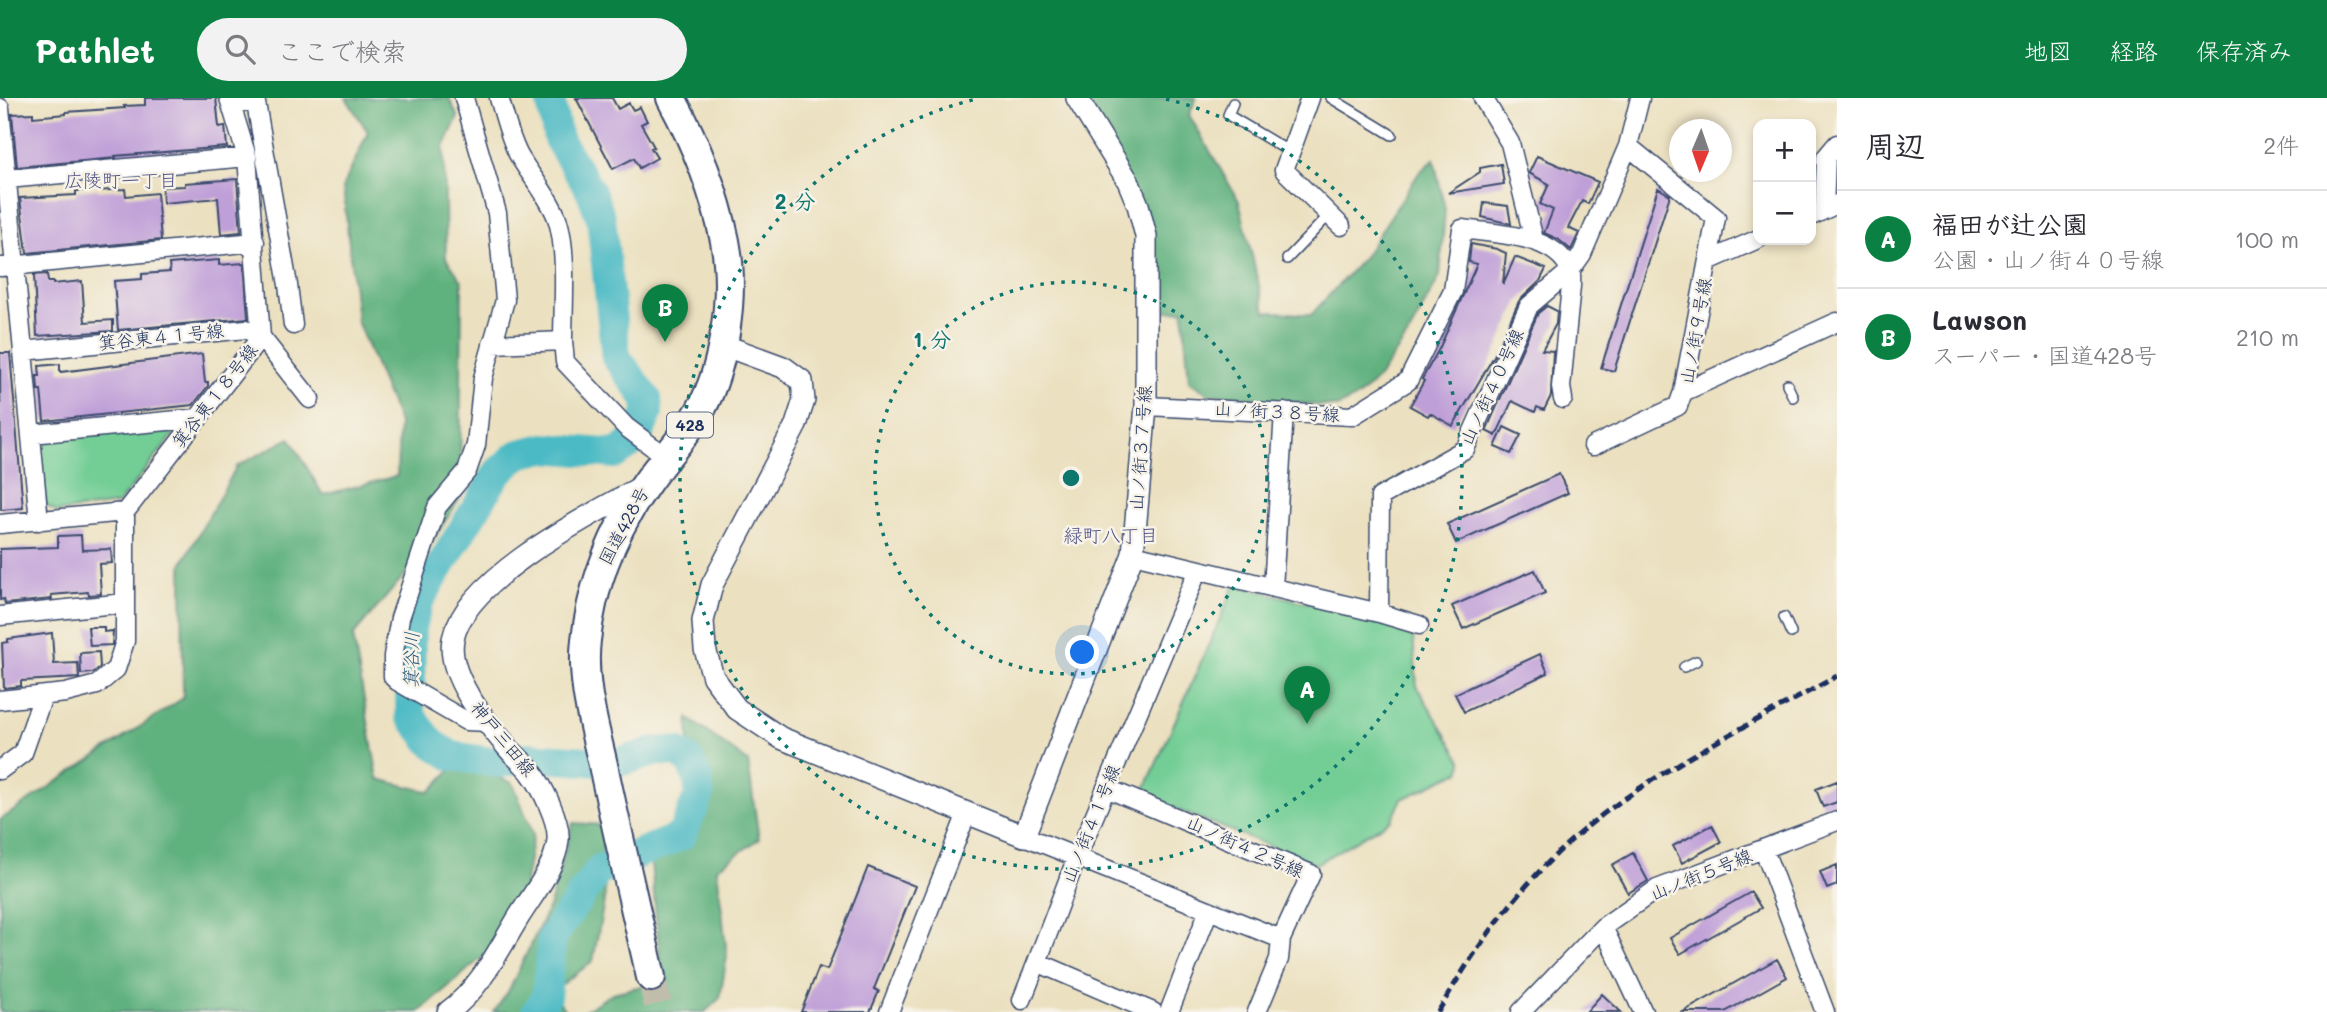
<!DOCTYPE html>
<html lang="ja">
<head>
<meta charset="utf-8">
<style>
  body { margin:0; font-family:Mali,"Klee One",sans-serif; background:#f2f2f3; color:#2b2b33 }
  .controls { position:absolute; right:21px; top:21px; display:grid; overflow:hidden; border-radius:14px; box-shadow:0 4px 10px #0003 }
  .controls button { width:63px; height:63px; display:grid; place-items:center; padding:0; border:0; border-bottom:2px solid #e1e1e2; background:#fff; color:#2b2b33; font:35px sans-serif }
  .compass { position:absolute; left:1669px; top:21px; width:63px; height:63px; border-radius:50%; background:#fff; box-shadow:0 4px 10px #0003; rotate:182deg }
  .you { position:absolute; left:1083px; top:555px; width:24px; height:24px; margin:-18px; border:5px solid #fff; border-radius:50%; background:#1a73e8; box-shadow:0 0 0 10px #1a73e833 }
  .badge { display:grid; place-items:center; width:46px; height:46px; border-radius:50%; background:#0b8043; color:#fff; font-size:23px; font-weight:700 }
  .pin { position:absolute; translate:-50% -58px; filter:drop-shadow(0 2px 4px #0008) }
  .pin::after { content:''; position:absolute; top:37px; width:24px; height:21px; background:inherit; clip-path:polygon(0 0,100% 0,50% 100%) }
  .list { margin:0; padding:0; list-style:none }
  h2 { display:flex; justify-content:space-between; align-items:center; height:91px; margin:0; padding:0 28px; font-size:30px }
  h2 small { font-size:23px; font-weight:400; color:#7c7c81 }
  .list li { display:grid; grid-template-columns:46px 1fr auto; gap:21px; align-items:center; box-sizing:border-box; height:98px; padding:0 28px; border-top:2px solid #e1e1e2 }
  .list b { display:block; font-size:26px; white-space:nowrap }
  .list p { margin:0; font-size:23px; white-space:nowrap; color:#7c7c81 }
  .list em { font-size:23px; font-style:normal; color:#7c7c81 }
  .icon { flex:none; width:38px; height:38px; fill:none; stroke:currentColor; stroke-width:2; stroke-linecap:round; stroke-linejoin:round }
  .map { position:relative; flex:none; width:1837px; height:914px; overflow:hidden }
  header { display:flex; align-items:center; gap:42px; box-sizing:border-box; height:98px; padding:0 35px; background:#0b8043; color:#fff }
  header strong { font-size:33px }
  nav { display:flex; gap:38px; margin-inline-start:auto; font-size:24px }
  .search { width:490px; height:63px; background:#f2f2f3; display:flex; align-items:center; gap:18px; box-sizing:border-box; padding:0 24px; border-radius:38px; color:#7c7c81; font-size:26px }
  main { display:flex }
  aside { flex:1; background:#fff }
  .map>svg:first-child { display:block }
</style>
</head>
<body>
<header>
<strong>Pathlet</strong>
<div class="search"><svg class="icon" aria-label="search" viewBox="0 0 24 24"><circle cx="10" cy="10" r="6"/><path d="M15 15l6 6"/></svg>ここで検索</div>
<nav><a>地図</a><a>経路</a><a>保存済み</a></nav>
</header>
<main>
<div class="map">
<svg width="1837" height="914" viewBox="0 0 1837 914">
  <rect width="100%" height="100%" fill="#f7f3e8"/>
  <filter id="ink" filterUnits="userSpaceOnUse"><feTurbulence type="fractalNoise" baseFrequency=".0143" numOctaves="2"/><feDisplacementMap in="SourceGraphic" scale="14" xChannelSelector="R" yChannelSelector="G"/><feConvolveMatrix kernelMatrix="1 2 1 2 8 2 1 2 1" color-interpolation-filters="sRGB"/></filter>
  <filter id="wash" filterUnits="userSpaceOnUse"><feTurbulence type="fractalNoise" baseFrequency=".00686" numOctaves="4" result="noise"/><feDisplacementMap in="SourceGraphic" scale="28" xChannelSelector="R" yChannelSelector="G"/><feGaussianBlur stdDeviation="1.57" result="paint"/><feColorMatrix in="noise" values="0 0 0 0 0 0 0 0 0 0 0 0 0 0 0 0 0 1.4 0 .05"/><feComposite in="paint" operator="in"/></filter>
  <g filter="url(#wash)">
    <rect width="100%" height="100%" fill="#ebe0bf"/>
    <path fill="#73ce95" stroke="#477e7a" stroke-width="2" d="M175,327V335L118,406L57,414L45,407L38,348L48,340Z
      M1235,487L1404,529L1413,538L1417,589L1462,663L1461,673L1402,701L1391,722L1316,766L1142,698Z"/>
    <path fill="#5eb17e" stroke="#3c706e" stroke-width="2" d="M346,0H449L458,19L444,49L446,160L462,183L460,400L430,447L353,538L378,681L430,694L458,664L513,685L533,736L518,828L419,914H0V722L183,600L182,466L237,368L290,340L323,397L397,378L399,325L357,223L343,89L368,34Z
      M1085,0H1196L1189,17L1239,103L1265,213L1311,217L1364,159L1419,75L1434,61L1445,111L1440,178L1409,236L1377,281L1359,298L1338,309L1209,296L1189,283L1183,212L1154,214L1148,127Z
      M688,620L748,664L759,741L717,770L727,858L720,900L705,914H583L613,895L662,883L649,744L692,731Z
      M573,725L602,727L605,798L593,863L552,894L566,914H494L509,892L549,809Z"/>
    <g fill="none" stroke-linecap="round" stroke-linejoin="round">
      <path stroke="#4cbac4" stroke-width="30" d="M536,914L546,899L552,839L599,772L681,738L699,698L698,681L689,662L677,654L658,653L615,665L528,659L500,665L452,658L432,645L410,617L411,529L419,503L498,374L519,356L544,350L616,356L637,341L648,314L647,301L616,259L601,120L591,94L558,41L550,0"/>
    </g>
    <g id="blocks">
      <path fill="#bf9fd8" d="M145,0H216L219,29L225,28L227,49L115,58L116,60L17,69L12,16L33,15V19L66,16V14L125,10L124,8L145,7Z
        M576,0H612L618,11L629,5L633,12L640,9L647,23L641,26L654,49L651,50L657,60L639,70L634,60L613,71Z
        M1537,58L1598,84L1588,106L1582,103L1568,130L1579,135L1571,152L1558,141L1544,135L1553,112L1540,106L1549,86L1529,75Z
        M1501,66L1504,86L1448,95L1480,74V70Z
        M237,81L241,134L221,136L218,100L163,105L162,89L185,88V85Z
        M1658,90L1670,97L1614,273L1601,270Z
        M98,91V93L125,91L126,98L157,95L161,142L27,155L20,100L76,97V93Z
        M1484,105L1508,108L1511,126L1482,119Z
        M1471,146L1497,151L1506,155L1503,186L1515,159L1546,171L1540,183L1519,203L1494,258L1453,328L1430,315L1428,318L1410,308L1424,283L1422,281L1439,251L1477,166L1469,164Z
        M219,162V167L244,165L248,220L118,232L114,183L142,181V176L170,174L169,166Z
        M47,176L48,184H53V186L82,183L85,224L113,222V233L37,238L34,177Z
        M1547,208L1557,213L1556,226L1542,252L1553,253L1551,298L1544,312L1537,309L1535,314L1512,303L1496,338L1486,333L1538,215Z
        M0,255H10L23,410L1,412Z
        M202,256L205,284H208V288L193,307L44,323L41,292H38L37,278H40L39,268L60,266V274Z
        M1504,329L1521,337L1511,356L1495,349Z
        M1559,376L1568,395L1456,445L1447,426Z
        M81,437L82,452L111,451L112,465L99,466L101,496L89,497L88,494L51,497L52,501L5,506L4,501L0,502V451L58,449V438Z
        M1535,472L1545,495L1463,531L1452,508Z
        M88,529H104V534L113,533L112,547L90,548Z
        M52,535L54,566L78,565L79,580L21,583V588L4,590L2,545L8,544V541Z
        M99,554L100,569L93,575L81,576L80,555Z
        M1540,556L1548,575L1464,614L1455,596Z
        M1837,683V704L1823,709L1816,691Z
        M1712,727L1721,744L1682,765L1673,748Z
        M1633,755L1648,783L1628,795L1612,767Z
        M1837,767V787L1827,791L1820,774Z
        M868,769L915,788L874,891L879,893L870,914H801L819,869L827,872Z
        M1751,794L1761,810L1680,856L1670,840Z
        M1777,861L1787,879L1725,914H1683Z
        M1602,896L1621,914H1586Z"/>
    </g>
  </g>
  <g filter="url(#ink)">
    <use href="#blocks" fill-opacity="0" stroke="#3a4a6d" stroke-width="2"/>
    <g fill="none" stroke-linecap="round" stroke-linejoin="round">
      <path stroke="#c1bdac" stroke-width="28" stroke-dasharray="28 14" stroke-linecap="butt" d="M651,879L660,914"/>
      <g stroke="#3a4a6d" stroke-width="12">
        <path id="service" d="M1331,0L1392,37
          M1233,5L1228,17L1290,54
          M1287,161L1330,116
          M1787,286L1793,299
          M1784,519L1791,535
          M1684,569L1696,563"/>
      </g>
      <g stroke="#3a4a6d" stroke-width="21">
        <path id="minor" d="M464,0L497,115L505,202L483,280L476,347L467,373L437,409L400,520L393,558V579L397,583L466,623L488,624
          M499,0C505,19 509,38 518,56C530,78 548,96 557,120C568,152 563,208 563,243
          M1310,0L1284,72L1341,128
          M1483,0L1510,45L1534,142
          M230,3L256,5L288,187L293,227
          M0,10L39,423
          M1628,48L1716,120L1683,294L1837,224
          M7,81L247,59
          M1824,112L1826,59L1837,46
          M1811,118L1837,106
          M1708,163L1758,141
          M0,169L255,144
          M492,246L563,243L565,264L626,329L666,359
          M23,253L246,231L261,239L310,301
          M1146,308L1352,318L1408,283L1453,193L1462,131C1495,136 1555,136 1570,172C1572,176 1571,184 1571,188L1561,289L1563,301
          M31,336L199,320
          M1593,348L1678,308L1683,294
          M0,426L125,414L261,239L247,59L229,0
          M1133,456L1379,515L1419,527
          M1273,490L1284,314
          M1379,515L1380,399L1465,351L1529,208L1570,173L1582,156L1628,48L1640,0
          M0,518L125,505
          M0,602L66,595L97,587L116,571L125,543V414
          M0,672L23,655L43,598
          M1024,738L1281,841L1311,776L1106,690
          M1764,752L1825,914
          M1603,829L1643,914
          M1022,902L1037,864
          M889,914L967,715
          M1153,914L1037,864L1077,759L1198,472
          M1169,914L1209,812
          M1257,914L1279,861L1281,841
          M1521,914L1603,829L1657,791L1837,723"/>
      </g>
      <g stroke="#3a4a6d" stroke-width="24">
        <path id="tertiary" d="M723,247L783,269L802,283L804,302L796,327L712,487L703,523L705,551L713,579L737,611L781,640L1024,738L1133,456L1146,308V138L1138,107L1128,83L1077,0
          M448,914C481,890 499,851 520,817C533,796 556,768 558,742C560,724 542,688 531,674C525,666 516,659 509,651C487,625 446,578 453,541C466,479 592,416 643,388"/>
      </g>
      <g stroke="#3a4a6d" stroke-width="32">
        <path id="trunk" d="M651,879C635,808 618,738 603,667C594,627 581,584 586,542C592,486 614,432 646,386C663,361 685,339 700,313C725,269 735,194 725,143C715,94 695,44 671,0"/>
      </g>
      <use href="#service" stroke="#fff" stroke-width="9"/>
      <use href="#minor" stroke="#fff" stroke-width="18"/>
      <use href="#tertiary" stroke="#fff" stroke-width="21"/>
      <use href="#trunk" stroke="#fff" stroke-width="28"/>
      <path stroke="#1b2f5e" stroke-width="5" stroke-dasharray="10 5" stroke-linecap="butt" d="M1438,914C1475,850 1519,788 1575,739C1648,675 1752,626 1837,578"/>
    </g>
  </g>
  <g fill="none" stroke="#0f766e" stroke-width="3.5" stroke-dasharray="3.5 7">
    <circle cx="1071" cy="380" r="196"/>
    <path d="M1166 1A391 391 0 1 1 976 1"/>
  </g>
  <g text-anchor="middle" stroke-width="5" stroke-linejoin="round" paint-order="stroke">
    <rect fill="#f7f3e8" stroke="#5d6a87" stroke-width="2" x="667" y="314.5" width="46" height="25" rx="5"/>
    <g font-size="16" font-weight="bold" fill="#1b2f5e">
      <text x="690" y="333">428</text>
    </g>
    <g font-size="18" fill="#1b2f5e" stroke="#f7f3e8">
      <text transform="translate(1696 233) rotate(-80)" y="6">山ノ街９号線</text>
      <text transform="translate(161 239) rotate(-6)" y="6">箕谷東４１号線</text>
      <text transform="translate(1492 289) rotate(-65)" y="6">山ノ街４０号線</text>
      <text transform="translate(215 298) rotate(-52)" y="6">箕谷東１８号線</text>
      <text transform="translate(1277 314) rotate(3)" y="6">山ノ街３８号線</text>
      <text transform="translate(1141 350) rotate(-86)" y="6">山ノ街３７号線</text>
      <text transform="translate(624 428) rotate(-62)" y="6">国道428号</text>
      <text transform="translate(503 641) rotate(51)" y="6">神戸三田線</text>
      <text transform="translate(1091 726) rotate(-68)" y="6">山ノ街４１号線</text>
      <text transform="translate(1245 749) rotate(24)" y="6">山ノ街４２号線</text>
      <text transform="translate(1701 777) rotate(-22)" y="6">山ノ街５号線</text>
    </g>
    <g font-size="19" fill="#545689" stroke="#f7f3e8">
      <text x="121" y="89">広陵町一丁目</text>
      <text x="1111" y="444">緑町八丁目</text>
    </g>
    <g font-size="19" font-style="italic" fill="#2a597d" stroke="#f7f3e8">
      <text transform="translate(411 562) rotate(-89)" y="7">箕谷川</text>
    </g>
  </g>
  <circle cx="1071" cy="380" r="10" fill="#0f766e" stroke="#f7f3e8" stroke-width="3.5"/>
  <g font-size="21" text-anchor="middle" font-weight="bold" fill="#0f766e" stroke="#f7f3e8" stroke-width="5" stroke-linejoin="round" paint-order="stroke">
    <text x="795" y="111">2 分</text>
    <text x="932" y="249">1 分</text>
  </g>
</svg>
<div class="controls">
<button>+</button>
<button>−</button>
</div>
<svg class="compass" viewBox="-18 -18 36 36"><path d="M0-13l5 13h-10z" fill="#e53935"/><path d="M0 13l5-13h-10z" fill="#7c7c81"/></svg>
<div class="you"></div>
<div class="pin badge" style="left:1307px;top:626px">A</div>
<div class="pin badge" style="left:665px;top:244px">B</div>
</div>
<aside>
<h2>周辺<small>2件</small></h2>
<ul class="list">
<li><span class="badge">A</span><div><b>福田が辻公園</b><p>公園 · 山ノ街４０号線</p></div><em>100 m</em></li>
<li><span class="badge">B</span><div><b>Lawson</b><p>スーパー · 国道428号</p></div><em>210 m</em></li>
</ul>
</aside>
</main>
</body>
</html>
